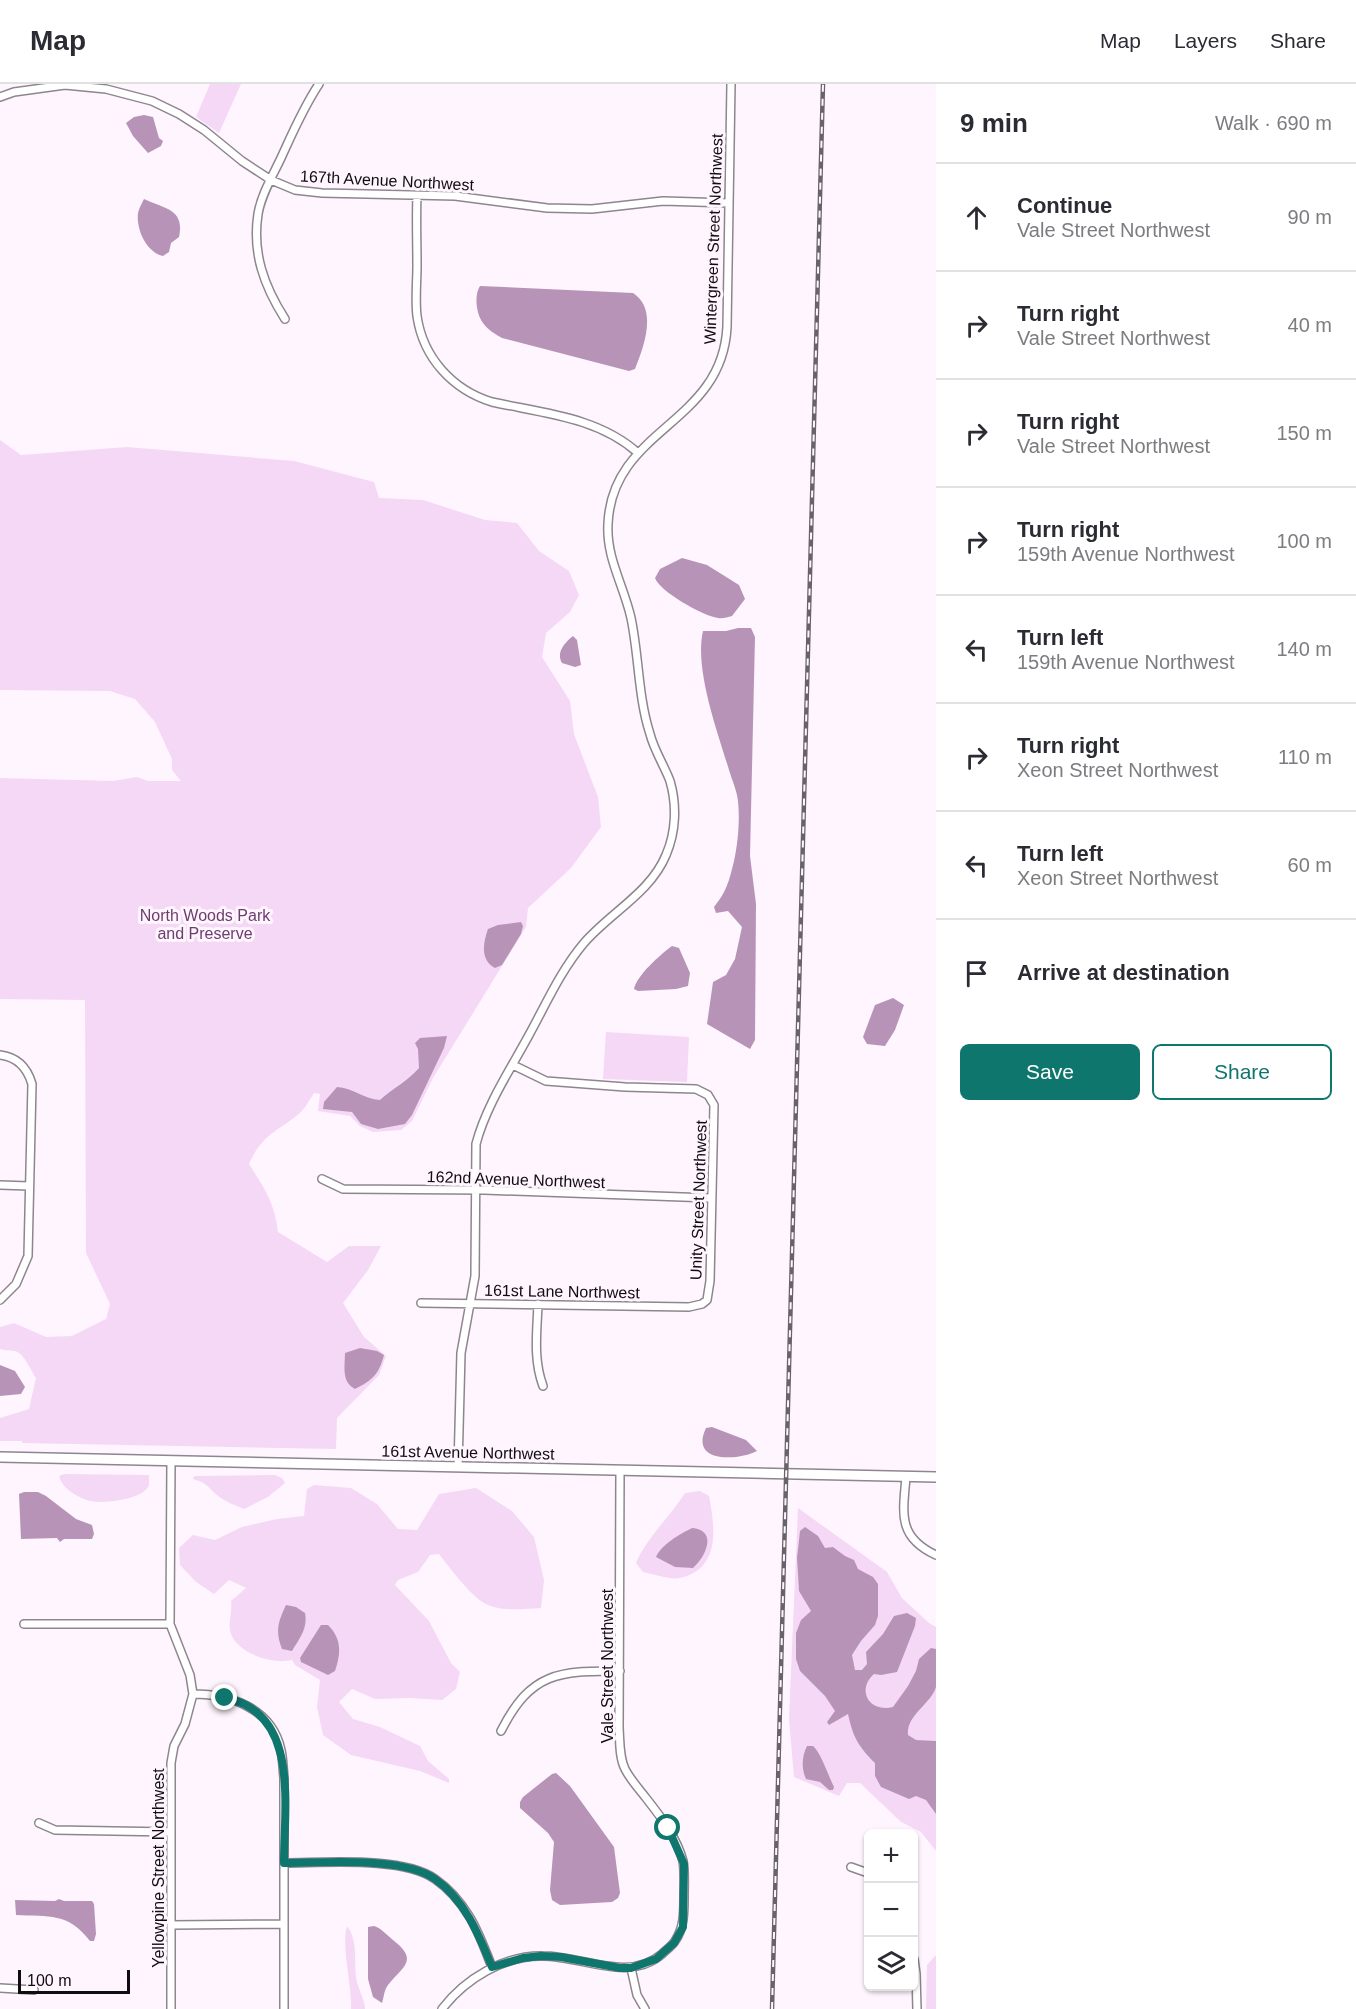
<!DOCTYPE html>
<html lang="en">
<head>
<meta charset="utf-8">
<style>
  body { margin:0; font-family:Arial,sans-serif; background:#f2f2f3; color:#2b2b33 }
  .controls { position:absolute; right:18px; bottom:18px; display:grid; overflow:hidden; border-radius:9px; box-shadow:0 2px 4px #0004 }
  .controls button { width:54px; height:54px; display:grid; place-items:center; padding:0; border:0; border-bottom:2px solid #e1e1e2; background:#fff; color:#2b2b33; font:30px sans-serif }
  .scale { position:absolute; left:18px; bottom:15px; width:112px; box-sizing:border-box; padding-left:6px; border:3px solid #100d10; border-top:0; font-size:16px; line-height:21px; white-space:nowrap; color:#100d10; -webkit-text-stroke:4px #fef5fe; paint-order:stroke }
  .stop { position:absolute; width:18px; height:18px; margin:-14px; border:4px solid #0f766e; border-radius:50%; background:#fff }
  .stop.end { background:#0f766e; border-color:#fff; box-shadow:0 2px 6px #0008 }
  .list { margin:0; padding:0; list-style:none }
  h2 { display:flex; justify-content:space-between; align-items:center; height:78px; margin:0; padding:0 24px; font-size:26px }
  h2 small { font-size:20px; font-weight:400; color:#7c7c81 }
  .list li { display:grid; grid-template-columns:39px 1fr auto; gap:18px; align-items:center; box-sizing:border-box; height:108px; padding:0 24px; border-top:2px solid #e1e1e2 }
  .list b { display:block; font-size:22px; white-space:nowrap }
  .list p { margin:0; font-size:20px; white-space:nowrap; color:#7c7c81 }
  .list em { font-size:20px; font-style:normal; color:#7c7c81 }
  .actions { display:flex; gap:12px; padding:18px 24px }
  .actions a { flex:1; padding:14px 0; border:2px solid #0f766e; border-radius:9px; text-align:center; font-size:21px; color:#0f766e }
  .actions .main { background:#0f766e; color:#fff }
  .icon { flex:none; width:33px; height:33px; fill:none; stroke:currentColor; stroke-width:2; stroke-linecap:round; stroke-linejoin:round }
  .map { position:relative; flex:none; width:936px; height:1925px; overflow:hidden }
  header { display:flex; align-items:center; gap:36px; box-sizing:border-box; height:84px; padding:0 30px; background:#fff; border-bottom:2px solid #e1e1e2 }
  header strong { font-size:28px }
  nav { display:flex; gap:33px; margin-inline-start:auto; font-size:21px }
  main { display:flex }
  aside { flex:1; background:#fff }
  .map>svg:first-child { display:block }
</style>
</head>
<body>
<header>
<strong>Map</strong>
<nav><a>Map</a><a>Layers</a><a>Share</a></nav>
</header>
<main>
<div class="map">
<svg width="936" height="1925" viewBox="0 0 936 1925">
  <rect width="100%" height="100%" fill="#fef5fe"/>
  <path fill="#f5d8f5" d="M210,0H241L219,49L196,33Z
    M0,356L21,371L127,363L294,377L374,398L379,414L423,416L485,436L517,439L539,467L569,487L579,511L570,528L546,549L542,573L570,617L574,650L598,713L601,743L571,784L528,824L526,843L433,994L412,1037L401,1046L373,1048L360,1042L350,1032L318,1027L320,1010L314,1009C310,1015 306,1023 300,1029C277,1048 262,1050 249,1080C264,1103 275,1120 278,1148L327,1178L349,1162H381L368,1186L343,1219L364,1253L386,1272L379,1291L337,1334L336,1365L22,1359V1357H0V1334L29,1325L36,1294C31,1287 24,1269 15,1267C9,1266 6,1267 0,1265V1243L14,1239L46,1253L72,1252L106,1235L110,1220L86,1169L85,916L0,915V694L113,697L137,693L148,697H181L172,686V675L155,638L135,615L110,607L0,606Z
    M606,948L689,953L687,998L603,995Z
    M64,1390L149,1391C149,1392 149,1401 149,1401C144,1416 99,1421 87,1416C75,1412 62,1404 59,1392Z
    M275,1391L282,1394L285,1399L268,1413L244,1425C235,1421 225,1418 217,1411C206,1402 209,1400 193,1395L194,1392Z
    M314,1401L351,1404L377,1420L398,1445L417,1446L439,1410L476,1404L512,1427L534,1453L544,1496L541,1524C523,1525 500,1528 484,1519C469,1510 450,1484 439,1470L430,1471L418,1488L398,1496L395,1501L429,1537L451,1579L460,1588L456,1605L442,1616L410,1614L375,1615L352,1605L339,1618L353,1635L380,1643L420,1662L428,1677L449,1695V1699L420,1687L351,1671L323,1651L317,1623L320,1596L295,1581L292,1576C272,1581 238,1569 231,1550C227,1540 233,1528 231,1517L246,1504L229,1496L214,1510L196,1498L180,1481L179,1464L193,1451L215,1456L242,1443L277,1435L304,1432L307,1405Z
    M700,1407L709,1412C715,1444 721,1484 680,1494C670,1496 653,1490 643,1488L636,1479C647,1453 670,1433 685,1409Z
    M798,1424L887,1488L902,1514L929,1539L936,1543V1767L921,1748L901,1738L860,1699H847L839,1712L794,1693L789,1635Z
    M347,1842C359,1857 353,1880 357,1898C359,1906 365,1917 365,1925H351C352,1900 341,1864 347,1842Z
    M936,1871V1925H926L927,1881Z"/>
  <path fill="#b794b7" d="M144,31L153,33L159,54L163,57L161,62L148,69L133,52L126,39L134,33Z
    M144,115C165,125 185,125 179,153L171,159L169,168L163,172C146,168 136,145 138,129C139,124 142,119 144,115Z
    M480,202L633,209C658,225 644,262 635,285L629,287L502,254C495,250 488,246 483,239C476,230 474,211 480,202Z
    M682,474L707,481L739,501L745,515L732,532C728,533 722,535 718,534C703,532 659,507 655,494L660,485Z
    M738,544H751L755,553L750,772L756,820L755,956L750,965L707,940L713,898L726,891L735,875L742,843L728,827L716,829L714,823C727,807 729,797 734,777C738,759 740,736 738,717C737,707 732,696 729,686C718,649 694,585 703,547H726Z
    M573,552L577,556L581,581L575,583L562,579C556,569 564,559 573,552Z
    M521,838L523,842L521,850L502,881L495,884C480,876 483,859 488,845L498,841Z
    M672,862L679,864L690,889L688,902L676,905L638,907L634,905C637,891 660,871 672,862Z
    M893,914L904,921L895,946L885,962L867,960L863,953L875,921Z
    M447,952L444,964L412,1031L405,1040L378,1045L361,1040L352,1028L323,1025L324,1018L337,1003C353,1004 364,1015 380,1016C393,1004 408,997 419,984L418,965L415,959L420,954Z
    M360,1264L377,1267L384,1271C379,1290 373,1296 355,1305C341,1298 345,1282 345,1269Z
    M0,1281L15,1287L25,1303L21,1310L0,1312Z
    M712,1343L746,1356L757,1367C738,1377 689,1379 706,1344Z
    M24,1408H38L46,1412L76,1435L92,1441L94,1450L92,1455H64L60,1458L57,1454L21,1455L19,1410Z
    M805,1443L818,1452L825,1464L833,1463L845,1472L854,1476L858,1485L873,1493L878,1500V1532L875,1541L861,1557L852,1571L855,1586H862L867,1580L866,1568L883,1550L894,1532L907,1529L916,1534L915,1542L897,1588L881,1591L874,1590C856,1606 869,1629 893,1623L908,1602L916,1587L919,1575L931,1564L936,1565C936,1575 936,1595 936,1603C931,1620 906,1631 908,1651L916,1656L936,1657V1730L926,1716L916,1712L909,1715L881,1703L875,1692V1679C858,1662 853,1653 848,1630L829,1641L827,1638L835,1627L825,1612L800,1587L796,1575V1549L801,1536L811,1527L799,1507L797,1474L800,1447Z
    M692,1444C718,1446 706,1473 693,1484L675,1483L656,1473C662,1460 680,1450 692,1444Z
    M286,1521L296,1523L305,1529C308,1544 300,1554 292,1567L282,1565C275,1547 278,1538 286,1521Z
    M321,1541H328C342,1555 341,1569 335,1587L328,1591L301,1578L300,1574Z
    M807,1662H813C821,1669 828,1691 834,1703L833,1706H829L820,1698L806,1695C801,1684 802,1672 807,1662Z
    M556,1689L570,1702L614,1763L620,1809L618,1814L612,1818L560,1821L552,1816L550,1806L554,1758L548,1749L520,1724V1718L523,1713L552,1690Z
    M59,1815L64,1817H92L94,1820L96,1850L94,1857H90C68,1828 49,1833 16,1831L15,1816L55,1817Z
    M374,1842C381,1844 387,1851 393,1856C420,1877 402,1883 388,1901C384,1906 384,1913 382,1919L373,1913L368,1895V1843Z"/>
  <g fill="none" stroke-linecap="round" stroke-linejoin="round">
    <g stroke="#8e868e" stroke-width="10">
      <path id="minor" d="M0,13L14,8L65,1L106,5L152,17L179,30L204,46L242,77L271,96L295,106L322,109L455,112L547,124L592,125L663,117L729,119
        M417,112C416,135 417,158 417,182C417,198 415,216 417,232C423,274 453,306 492,318C542,329 598,333 638,369
        M285,235C264,202 252,169 258,130C261,111 273,91 281,74C293,48 303,24 319,0
        M0,971C17,973 27,983 32,1000L28,1172L16,1200L0,1216
        M322,1095L343,1105L484,1106L710,1114
        M0,1101L29,1102
        M421,1219L689,1223L702,1220L707,1216L710,1197L714,1021L708,1011L696,1005L625,1003L546,997L513,981
        M538,1220C537,1248 533,1275 543,1302
        M171,1377L170,1540L190,1591L193,1610C230,1610 272,1624 281,1666C283,1675 283,1685 284,1694V1925
        M458,1383L461,1269L475,1192L476,1060C486,1022 510,986 529,951C546,920 561,886 584,859C610,829 651,808 666,771C676,748 677,721 670,697C664,681 654,666 650,650C638,613 639,572 631,534C624,502 606,474 608,440C612,344 722,341 727,243L731,0
        M906,1393C903,1429 897,1453 936,1471
        M24,1540H170
        M501,1647C531,1588 558,1587 620,1587
        M39,1739L55,1746L171,1748
        M284,1779C324,1779 403,1772 435,1795C448,1804 461,1819 469,1832C479,1848 485,1866 492,1883
        M851,1783L868,1789
        M171,1841L284,1840
        M914,1875L916,1890L917,1925
        M631,1884L637,1911L645,1925
        M0,1904L34,1906
        M171,1925V1679L174,1662L185,1640L193,1610
        M442,1925C465,1895 504,1871 543,1872C583,1872 628,1899 662,1870C666,1866 672,1862 675,1857C684,1844 684,1829 684,1813C684,1802 685,1788 683,1777C677,1754 661,1733 646,1714C639,1705 630,1695 625,1685C619,1673 620,1657 619,1644L620,1387"/>
    </g>
    <g stroke="#8e868e" stroke-width="12">
      <path id="secondary" d="M0,1373L936,1393"/>
    </g>
    <use href="#minor" stroke="#fff" stroke-width="7"/>
    <use href="#secondary" stroke="#fff" stroke-width="9"/>
    <g stroke="#686368" stroke-width="4.5">
      <path id="rail" d="M772,1925L823,0"/>
    </g>
    <use href="#rail" stroke="#fef5fe" stroke-width="2" stroke-dasharray="7" stroke-linecap="butt"/>
  </g>
  <g fill="none" stroke-linecap="round" stroke-linejoin="round">
    <path stroke="#0f766e" stroke-width="8" d="M225,1614C300,1628 284,1722 284,1779C323,1779 403,1772 435,1795C465,1816 479,1851 492,1883L523,1874L541,1872L561,1873L620,1884H631L656,1875L674,1859L683,1843L684,1780L668,1744"/>
  </g>
  <g text-anchor="middle" stroke-width="6" stroke-linejoin="round" paint-order="stroke">
    <g font-size="16" fill="#100d10" stroke="#fef5fe">
      <text transform="translate(387 96) rotate(3)" y="6">167th Avenue Northwest</text>
      <text transform="translate(713 155) rotate(-88)" y="6">Wintergreen Street Northwest</text>
      <text transform="translate(516 1095) rotate(2)" y="6">162nd Avenue Northwest</text>
      <text transform="translate(698 1116) rotate(-88)" y="6">Unity Street Northwest</text>
      <text transform="translate(562 1207) rotate(1)" y="6">161st Lane Northwest</text>
      <text transform="translate(468 1368) rotate(1)" y="6">161st Avenue Northwest</text>
      <text transform="translate(607 1582) rotate(-90)" y="6">Vale Street Northwest</text>
      <text transform="translate(158 1784) rotate(-90)" y="6">Yellowpine Street Northwest</text>
    </g>
    <g font-size="16" fill="#6c3d6d" stroke="#fef5fe">
      <text x="205" y="837">North Woods Park<tspan x="205" dy="18">and Preserve</tspan></text>
    </g>
  </g>
</svg>
<div class="controls">
<button>+</button>
<button>−</button>
<button><svg class="icon" aria-label="layers" viewBox="0 0 24 24"><path d="M12 4l9 5-9 5-9-5zM3 14l9 5 9-5"/></svg></button>
</div>
<div class="scale">100 m</div>
<div class="stop" style="left:668px;top:1744px"></div>
<div class="stop end" style="left:225px;top:1614px"></div>
</div>
<aside>
<h2>9 min<small>Walk · 690 m</small></h2>
<ul class="list">
<li><svg class="icon" aria-label="ahead" viewBox="0 0 24 24"><path d="M12 20V5M6 11l6-6 6 6"/></svg><div><b>Continue</b><p>Vale Street Northwest</p></div><em>90 m</em></li>
<li><svg class="icon" aria-label="right" viewBox="0 0 24 24"><path d="M7 20v-9h11M14 6l5 5-5 5"/></svg><div><b>Turn right</b><p>Vale Street Northwest</p></div><em>40 m</em></li>
<li><svg class="icon" aria-label="right" viewBox="0 0 24 24"><path d="M7 20v-9h11M14 6l5 5-5 5"/></svg><div><b>Turn right</b><p>Vale Street Northwest</p></div><em>150 m</em></li>
<li><svg class="icon" aria-label="right" viewBox="0 0 24 24"><path d="M7 20v-9h11M14 6l5 5-5 5"/></svg><div><b>Turn right</b><p>159th Avenue Northwest</p></div><em>100 m</em></li>
<li><svg class="icon" aria-label="left" viewBox="0 0 24 24"><path d="M17 20v-9H6M10 6l-5 5 5 5"/></svg><div><b>Turn left</b><p>159th Avenue Northwest</p></div><em>140 m</em></li>
<li><svg class="icon" aria-label="right" viewBox="0 0 24 24"><path d="M7 20v-9h11M14 6l5 5-5 5"/></svg><div><b>Turn right</b><p>Xeon Street Northwest</p></div><em>110 m</em></li>
<li><svg class="icon" aria-label="left" viewBox="0 0 24 24"><path d="M17 20v-9H6M10 6l-5 5 5 5"/></svg><div><b>Turn left</b><p>Xeon Street Northwest</p></div><em>60 m</em></li>
<li><svg class="icon" aria-label="arrive" viewBox="0 0 24 24"><path d="M6 21V4h12l-3 4 3 4H6"/></svg><div><b>Arrive at destination</b></div></li>
</ul>
<div class="actions"><a class="main">Save</a><a>Share</a></div>
</aside>
</main>
</body>
</html>
